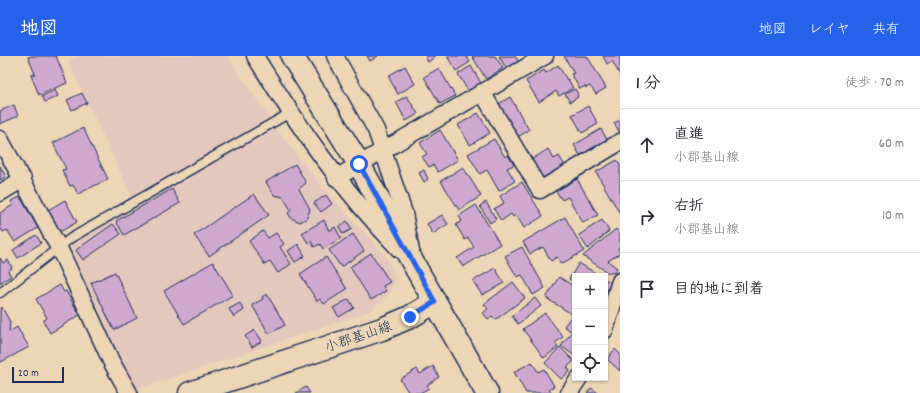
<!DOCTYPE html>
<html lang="ja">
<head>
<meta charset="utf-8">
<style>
  body { margin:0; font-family:Dekko,"Klee One",sans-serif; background:#f2f2f3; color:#2b2b33 }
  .controls { position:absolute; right:12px; bottom:12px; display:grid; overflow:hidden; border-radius:0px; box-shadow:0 1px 3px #0004 }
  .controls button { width:36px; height:36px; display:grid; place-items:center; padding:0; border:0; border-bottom:1px solid #e1e1e2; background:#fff; color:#2b2b33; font:20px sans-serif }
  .scale { position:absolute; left:12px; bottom:10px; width:52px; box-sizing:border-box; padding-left:4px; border:2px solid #1b2f5e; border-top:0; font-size:11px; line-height:14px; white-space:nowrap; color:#1b2f5e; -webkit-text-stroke:3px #ecd6b5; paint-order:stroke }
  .stop { position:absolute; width:12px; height:12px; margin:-9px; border:3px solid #2563eb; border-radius:50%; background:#fff }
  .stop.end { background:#2563eb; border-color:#fff; box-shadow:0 1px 4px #0008 }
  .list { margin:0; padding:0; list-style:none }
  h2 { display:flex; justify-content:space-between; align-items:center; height:52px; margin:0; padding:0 16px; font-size:17px }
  h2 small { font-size:13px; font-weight:400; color:#7c7c81 }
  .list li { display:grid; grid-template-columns:26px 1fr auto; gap:12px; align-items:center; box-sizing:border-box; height:72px; padding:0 16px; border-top:1px solid #e1e1e2 }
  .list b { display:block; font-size:15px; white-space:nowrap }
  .list p { margin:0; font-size:13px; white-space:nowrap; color:#7c7c81 }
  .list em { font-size:13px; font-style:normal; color:#7c7c81 }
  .icon { flex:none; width:22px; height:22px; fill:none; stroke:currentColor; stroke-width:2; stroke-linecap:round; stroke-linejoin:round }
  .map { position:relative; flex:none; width:620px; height:337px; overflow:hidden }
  header { display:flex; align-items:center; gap:24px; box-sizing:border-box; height:56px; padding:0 20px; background:#2563eb; color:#fff }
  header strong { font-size:19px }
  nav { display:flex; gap:22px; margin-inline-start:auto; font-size:14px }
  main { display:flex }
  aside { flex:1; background:#fff }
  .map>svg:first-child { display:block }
</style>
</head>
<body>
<header>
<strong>地図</strong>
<nav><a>地図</a><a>レイヤ</a><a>共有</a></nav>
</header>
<main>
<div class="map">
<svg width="620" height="337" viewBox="0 0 620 337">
  <rect width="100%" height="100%" fill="#ecd6b5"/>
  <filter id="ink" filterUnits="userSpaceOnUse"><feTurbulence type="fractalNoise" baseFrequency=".025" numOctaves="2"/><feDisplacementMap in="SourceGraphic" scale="8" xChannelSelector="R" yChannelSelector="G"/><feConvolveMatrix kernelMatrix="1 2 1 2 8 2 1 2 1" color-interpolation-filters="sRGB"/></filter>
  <g filter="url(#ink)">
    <path fill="#e4c8bd" d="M79,0H227L279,76L321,130L384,198L395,220L391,236L370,255L138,333L114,291L70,189L131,139L68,5Z"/>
    <path fill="#d0a9d0" stroke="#1b2f5e" d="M31,0H56L67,27L39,39L31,19L35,18L28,1Z
      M367,0H378L370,5Z
      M427,0H435V1L428,6L425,1Z
      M447,0H466L470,6L456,15Z
      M472,0H495L503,12L486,23Z
      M499,0H515L519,6L507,14Z
      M564,0H587L606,32L596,38L590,30L586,32L585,30L580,33L571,18L574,17Z
      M603,0H620V19L612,5L607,8Z
      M558,9L567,24L568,23L573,32L559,40L556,35L539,46L526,25L544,14L546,17Z
      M405,10L415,28L398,38L388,20Z
      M471,10L481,27L468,35L458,18Z
      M439,12L455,40L440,48L424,21Z
      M575,33L578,38L577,39L578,41L570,46L565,38Z
      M55,34L58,40L45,46L42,40Z
      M82,37L87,47L72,54L67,44Z
      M407,40L418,58L406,65L396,46Z
      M510,41L529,74L516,82L497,49Z
      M14,49L18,60L0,68V55Z
      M588,50L598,68L582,77L572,59Z
      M478,57L490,77L470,89L458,69Z
      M620,64V77L614,67Z
      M83,72L108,123L78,138L73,129L70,130L62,114L66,113L53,87Z
      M601,73L609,87L582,103L574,89Z
      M440,74L458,104L438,116L433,109L429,111L422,101L427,98L420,87Z
      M494,83L505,101L508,99L514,109L507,112L515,125L499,135L487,114L480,118L468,98Z
      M548,93L554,103L559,100L565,110L542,124L531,104Z
      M617,104L620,109V158L596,116Z
      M295,108L306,127L299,133L310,153L307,162L300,166L291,162L288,157L291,154L283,141L274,139L266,126Z
      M0,110L6,121L0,124Z
      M463,111L481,140L459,154L441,125Z
      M424,114L428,123L424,126L419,117Z
      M577,123L598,159L583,167L568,141L562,144L556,135Z
      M522,126L543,160L524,172L516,159L513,161L511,158L501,165L494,153L504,147L500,140Z
      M172,133L180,147L124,179L116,165Z
      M254,138L269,159L209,200L194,179Z
      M326,139L332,148L321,156L314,147Z
      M20,141L38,172L15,186L7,174L3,176L0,171V157L13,149L11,145Z
      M65,144L77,166L60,176L48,154Z
      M486,146L496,163L490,167L480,150Z
      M476,149L500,188L463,211L457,202L474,191L468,182L465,184L456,169L462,165L459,160Z
      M442,159L448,168L433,178L427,168Z
      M565,161L584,195L561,208L557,201L551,205L543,191L530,198L523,186Z
      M324,164L329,175L335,171L341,182L323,193L320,188L314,191L311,185L308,187L302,177Z
      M602,164L609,175L588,193L579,179Z
      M347,165L352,173L343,178L339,171Z
      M113,168L121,178L83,204L76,194Z
      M616,173L620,178V190L618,192L620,197L608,205L617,212L614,217L611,216L610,218L583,200Z
      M263,175L268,182L276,177L284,188L280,191L291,208L278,217L270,205L265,209L249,185Z
      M353,178L364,195L341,211L329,194Z
      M36,179L41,187L18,202L13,194Z
      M298,188L305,200L295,206L288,195Z
      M522,191L545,232L533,239L522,219L517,221L505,200Z
      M371,197L390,226L383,230L386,235L371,244L350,211Z
      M326,201L347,233L324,248L320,243L317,245L300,218Z
      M0,202L3,207L8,204L12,212L8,215L11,220L0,227Z
      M213,206L233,239L184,268L164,235Z
      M579,207L600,220H575V227L569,223Z
      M495,212L504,227L482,239L473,225Z
      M115,216L137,262L114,274L91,227Z
      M559,221L575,231V260L546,242Z
      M605,223L611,227L605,237Z
      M513,226L525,242L495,264L492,260L488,263L483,257L488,253L484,248Z
      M60,229L64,236L66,235L80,259L50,277L43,265L47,262L36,243Z
      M267,238L285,269L269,278L252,249L263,243L262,241Z
      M535,242L541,250L518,268L512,260Z
      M349,243L354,252L339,261L333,252Z
      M240,247L244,254L234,261L229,253Z
      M2,251L10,266L9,276L17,271L29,291L1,306L0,303V254Z
      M545,257L563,281L555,287L558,291L544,302L523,273Z
      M571,261L575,265V300L561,290L572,276L564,270Z
      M255,274L262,285L252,291L245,280Z
      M560,291L574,305L567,311L570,315L561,323L545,307Z
      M615,293L620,298V315L607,303Z
      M532,306L538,316L544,313L554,330L549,333L552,337H526L514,316Z
      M433,310L439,321L427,329L429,332L420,337H409L400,323L417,313L420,318Z
      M306,331L310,337H296Z
      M591,332L598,337H587Z"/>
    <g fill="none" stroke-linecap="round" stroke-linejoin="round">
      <g stroke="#1b2f5e" stroke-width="11">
        <path id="service" d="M0,237L71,182L290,57"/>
      </g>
      <g stroke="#1b2f5e" stroke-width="19">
        <path id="minor" d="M255,0C298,70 343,135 400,194
          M335,0L376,74L404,157L411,195
          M482,36L540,134L620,86
          M0,83L59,192L111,305L129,337
          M336,122L545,0
          M0,137L23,123
          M605,274L620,225
          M569,337L579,322"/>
      </g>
      <g stroke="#1b2f5e" stroke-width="25">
        <path id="secondary" d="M292,0L359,108L413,207L487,337
          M190,337L382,273L410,261L435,246"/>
      </g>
      <use href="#service" stroke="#ecd6b5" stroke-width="8"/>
      <use href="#minor" stroke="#ecd6b5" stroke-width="16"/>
      <use href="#secondary" stroke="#ecd6b5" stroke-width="22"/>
    </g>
  </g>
  <g fill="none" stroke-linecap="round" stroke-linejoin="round" filter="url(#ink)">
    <path stroke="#2563eb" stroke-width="5" d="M359,108L435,246L410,261"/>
  </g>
  <g text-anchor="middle" stroke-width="3" stroke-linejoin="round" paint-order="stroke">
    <g font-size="14" fill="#1b2f5e" stroke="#ecd6b5">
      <text transform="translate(358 280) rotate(-19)" y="5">小郡基山線</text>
    </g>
  </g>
</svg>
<div class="controls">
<button>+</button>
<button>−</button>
<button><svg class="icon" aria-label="locate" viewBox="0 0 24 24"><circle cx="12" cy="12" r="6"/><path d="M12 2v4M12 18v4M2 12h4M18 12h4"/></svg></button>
</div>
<div class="scale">20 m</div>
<div class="stop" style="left:359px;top:108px"></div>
<div class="stop end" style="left:410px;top:261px"></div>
</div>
<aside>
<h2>1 分<small>徒歩 · 70 m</small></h2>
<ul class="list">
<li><svg class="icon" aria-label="ahead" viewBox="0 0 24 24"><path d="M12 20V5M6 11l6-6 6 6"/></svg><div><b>直進</b><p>小郡基山線</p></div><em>60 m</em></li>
<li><svg class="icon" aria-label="right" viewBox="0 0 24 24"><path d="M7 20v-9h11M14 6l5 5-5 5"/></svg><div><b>右折</b><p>小郡基山線</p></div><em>10 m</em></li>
<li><svg class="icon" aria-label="arrive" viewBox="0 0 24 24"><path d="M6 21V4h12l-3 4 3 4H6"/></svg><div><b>目的地に到着</b></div></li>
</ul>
</aside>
</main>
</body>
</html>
